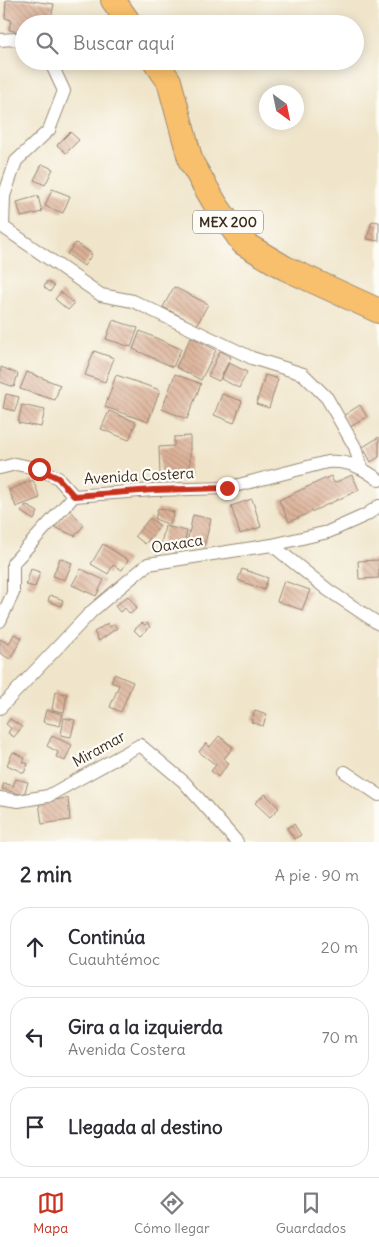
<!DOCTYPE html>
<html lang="es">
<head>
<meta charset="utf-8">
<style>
  body { margin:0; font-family:Delius,sans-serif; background:#f2f2f3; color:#2b2b33 }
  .compass { position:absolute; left:259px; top:85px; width:45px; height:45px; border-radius:50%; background:#fff; box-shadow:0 2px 12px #0003; rotate:147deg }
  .stop { position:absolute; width:15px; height:15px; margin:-11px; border:4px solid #c8321e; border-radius:50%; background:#fff }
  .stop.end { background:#c8321e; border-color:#fff; box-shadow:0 1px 5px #0008 }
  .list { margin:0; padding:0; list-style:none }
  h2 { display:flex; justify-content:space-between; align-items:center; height:65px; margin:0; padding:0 20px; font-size:21px }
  h2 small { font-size:16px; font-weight:400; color:#7c7c81 }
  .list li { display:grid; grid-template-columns:32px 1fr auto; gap:15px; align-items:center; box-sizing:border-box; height:80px; margin:0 10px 10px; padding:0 10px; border:1px solid #e1e1e2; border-radius:20px }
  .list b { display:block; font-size:19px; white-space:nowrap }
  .list p { margin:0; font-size:16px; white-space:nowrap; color:#7c7c81 }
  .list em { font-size:16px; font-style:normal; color:#7c7c81 }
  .icon { flex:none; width:28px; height:28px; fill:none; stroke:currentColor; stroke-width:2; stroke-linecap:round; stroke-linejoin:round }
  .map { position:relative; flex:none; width:379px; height:842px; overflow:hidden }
  .search { position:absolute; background:#fff; box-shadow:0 2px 12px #0003; left:15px; right:15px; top:15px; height:55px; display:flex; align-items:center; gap:12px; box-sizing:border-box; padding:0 18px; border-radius:28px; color:#7c7c81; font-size:19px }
  .sheet { height:335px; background:#fff }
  nav { display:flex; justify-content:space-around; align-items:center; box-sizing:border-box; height:70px; border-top:1px solid #e1e1e2; background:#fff; font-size:14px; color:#7c7c81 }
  nav a { display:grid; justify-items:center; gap:2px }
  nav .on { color:#c8321e }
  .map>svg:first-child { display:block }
</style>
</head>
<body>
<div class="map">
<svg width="379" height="842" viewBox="0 0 379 842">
  <defs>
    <pattern id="building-back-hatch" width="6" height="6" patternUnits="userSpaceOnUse" patternTransform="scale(1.25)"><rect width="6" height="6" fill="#dcb197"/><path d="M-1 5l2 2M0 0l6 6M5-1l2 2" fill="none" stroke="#b4907b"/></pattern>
  </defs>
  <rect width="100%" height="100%" fill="#fdfcf7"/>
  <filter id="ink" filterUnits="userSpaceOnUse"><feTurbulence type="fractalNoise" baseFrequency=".02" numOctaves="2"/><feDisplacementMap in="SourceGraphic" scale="10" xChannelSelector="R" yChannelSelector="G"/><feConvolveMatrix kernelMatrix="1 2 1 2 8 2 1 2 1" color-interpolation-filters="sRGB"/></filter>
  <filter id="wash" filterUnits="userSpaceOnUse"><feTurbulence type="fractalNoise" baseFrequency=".0096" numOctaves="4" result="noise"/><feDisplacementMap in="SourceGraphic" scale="20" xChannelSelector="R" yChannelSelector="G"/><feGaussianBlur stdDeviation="1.12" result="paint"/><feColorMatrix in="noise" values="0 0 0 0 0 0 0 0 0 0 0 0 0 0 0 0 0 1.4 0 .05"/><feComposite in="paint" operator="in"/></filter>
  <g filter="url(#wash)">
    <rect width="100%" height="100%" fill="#f0e5ca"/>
    <g id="blocks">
      <path fill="url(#building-back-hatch)" d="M6,0H24L54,4L50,23L43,21V24H24V33L9,30L11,20L5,18Z
        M70,132L79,140L66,153L57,145Z
        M42,164L53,169L45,185L34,180Z
        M52,189L70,196L63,213L45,206Z
        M38,196L42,212L21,217L17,202Z
        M372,221L379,222V241L367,239Z
        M76,243L92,254L84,266L67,254Z
        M47,281L54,286L50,292L44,287Z
        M174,287L208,304L197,325L163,307Z
        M61,292L74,304L68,310L55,299Z
        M113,320L138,328L131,347L106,339Z
        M140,331L181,349L173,367L133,349Z
        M191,337L216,350L201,380L176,367Z
        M94,351L114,358L105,382L85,375Z
        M220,351L231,357L219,381L208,376Z
        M229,363L247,372L239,388L221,379Z
        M1,367L18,374L14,387L0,382Z
        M27,372L60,385L55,400L20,389Z
        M175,374L201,384L187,419L162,409Z
        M116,375L160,390L148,422L105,407Z
        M265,375L278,379L269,408L256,404Z
        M6,394L19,397L15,411L3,408Z
        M222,394L242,401L234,423L214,415Z
        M22,405L45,410L41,427L18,423Z
        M360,405L367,417L350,427L343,416Z
        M109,411L136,422L129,440L101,429Z
        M190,436V475H160L159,447L174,446V437Z
        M379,437V457L371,462L363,447Z
        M352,475L359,490L289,522L279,500L331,476L334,483Z
        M33,480L40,498L16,507L9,490Z
        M252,499L261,527L240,534L231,506Z
        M26,505L38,512L34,520L21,512Z
        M158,508L174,512L170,525L155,519Z
        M70,510L84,525L75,536L54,527Z
        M193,515L211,519L204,547L187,543Z
        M150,518L160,526L145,544L135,536Z
        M165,526L187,531L183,549L161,544Z
        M103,544L128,560L122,570L113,565L108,574L91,564Z
        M60,558L72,563L65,580L53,576Z
        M379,560V578L359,579L358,561Z
        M31,569L40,572L35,587L26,585Z
        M81,569L104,580L96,596L72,585Z
        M242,569L268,578L264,590L238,580Z
        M284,581L310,590L302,610L277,601Z
        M50,595L63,600L61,606L48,601Z
        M128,596L137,608L130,614L125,608L120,612L115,606Z
        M108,623L110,627L114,624L117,628L99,641L94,632Z
        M142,623L145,625L147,623L150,627L140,636L134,630Z
        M14,634L22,638L10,659L0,653V639L9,644Z
        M114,674L133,682L121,712L110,707L119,685L111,682Z
        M55,692L67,694L64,712L52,710Z
        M46,710L63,714L60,726L43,722Z
        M255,710L267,714L263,726L251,722Z
        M64,718L75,720L71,737L61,735Z
        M10,719L22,727L14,737L8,733L11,728L6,724Z
        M52,736L72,745L65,761L56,757L58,752L47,746Z
        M219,736L233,747L224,759L229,763L218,777L211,771L216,765L199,752L206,743L210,747Z
        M13,752L25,758L23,762L28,764L24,773L7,765Z
        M16,779L28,782L24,795L2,789L4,783L13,786Z
        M265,794L279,808L270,817L255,803Z
        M68,798L70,820L42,824L39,802Z
        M294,824L301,835L294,839L287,828Z"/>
    </g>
  </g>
  <g filter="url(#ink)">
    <use href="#blocks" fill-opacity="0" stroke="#968874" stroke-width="1"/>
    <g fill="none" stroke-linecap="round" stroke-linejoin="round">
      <g stroke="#968874" stroke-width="14">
        <path id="street" d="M0,40L15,39L24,42
          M50,61L64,91L49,130L16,161L4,196L3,227L101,295L133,301L252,358L303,374L327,398L355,447L361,468
          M0,468L16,464L39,469L58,478L74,496
          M272,545L328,590L379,624
          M0,621L13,593V563L74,496L153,490L227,488L327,462C348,460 363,468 379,480
          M0,708L92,611L148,564L272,545L328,532L366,515L379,506
          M345,772L379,795
          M0,798L18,801L48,796L140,745L184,782L237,842"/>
      </g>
      <g stroke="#968874" stroke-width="26">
        <path id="highway" d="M113,0L130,24
          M155,61L169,81L191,162L216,205L243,243L285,268L379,311"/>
      </g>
      <use href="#street" stroke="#fff" stroke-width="12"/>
      <use href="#highway" stroke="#f8bf6c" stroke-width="24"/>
    </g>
  </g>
  <g fill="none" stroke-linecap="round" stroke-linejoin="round" filter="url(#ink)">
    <path stroke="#c8321e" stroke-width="6" d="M39,469L58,478L74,496L153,490L227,488"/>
  </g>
  <g text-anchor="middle" stroke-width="4.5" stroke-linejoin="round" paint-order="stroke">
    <rect fill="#fdfcf7" stroke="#75695f" stroke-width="1" x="193" y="210.5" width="70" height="23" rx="4"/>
    <g font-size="14" font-weight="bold" fill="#3b2a1e">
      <text x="228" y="227">MEX 200</text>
    </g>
    <g font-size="15" fill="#3b2a1e" stroke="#fdfcf7">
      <text transform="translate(139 476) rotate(-3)" y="5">Avenida Costera</text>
      <text transform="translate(177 544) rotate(-9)" y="5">Oaxaca</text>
      <text transform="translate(99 749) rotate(-29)" y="5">Miramar</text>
    </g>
  </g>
</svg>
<svg class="compass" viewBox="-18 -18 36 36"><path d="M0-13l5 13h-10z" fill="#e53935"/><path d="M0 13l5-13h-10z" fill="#7c7c81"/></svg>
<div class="stop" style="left:39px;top:469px"></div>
<div class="stop end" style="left:227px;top:488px"></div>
<div class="search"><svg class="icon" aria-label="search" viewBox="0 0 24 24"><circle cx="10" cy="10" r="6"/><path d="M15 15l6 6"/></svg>Buscar aquí</div>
</div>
<section class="sheet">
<h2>2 min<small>A pie · 90 m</small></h2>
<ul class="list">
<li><svg class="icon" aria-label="ahead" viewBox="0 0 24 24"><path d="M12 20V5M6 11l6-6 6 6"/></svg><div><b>Continúa</b><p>Cuauhtémoc</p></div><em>20 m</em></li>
<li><svg class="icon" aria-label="left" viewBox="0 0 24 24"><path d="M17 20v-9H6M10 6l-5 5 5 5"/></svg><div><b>Gira a la izquierda</b><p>Avenida Costera</p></div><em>70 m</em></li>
<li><svg class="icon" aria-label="arrive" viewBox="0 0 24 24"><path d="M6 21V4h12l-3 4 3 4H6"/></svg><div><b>Llegada al destino</b></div></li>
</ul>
</section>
<nav>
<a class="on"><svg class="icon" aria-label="map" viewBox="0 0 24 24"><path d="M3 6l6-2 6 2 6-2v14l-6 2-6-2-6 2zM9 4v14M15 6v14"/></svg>Mapa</a>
<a><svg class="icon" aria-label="directions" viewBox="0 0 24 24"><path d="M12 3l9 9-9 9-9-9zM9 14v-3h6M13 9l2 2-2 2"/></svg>Cómo llegar</a>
<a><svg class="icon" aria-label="saved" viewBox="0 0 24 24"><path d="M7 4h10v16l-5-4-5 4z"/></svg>Guardados</a>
</nav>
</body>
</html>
